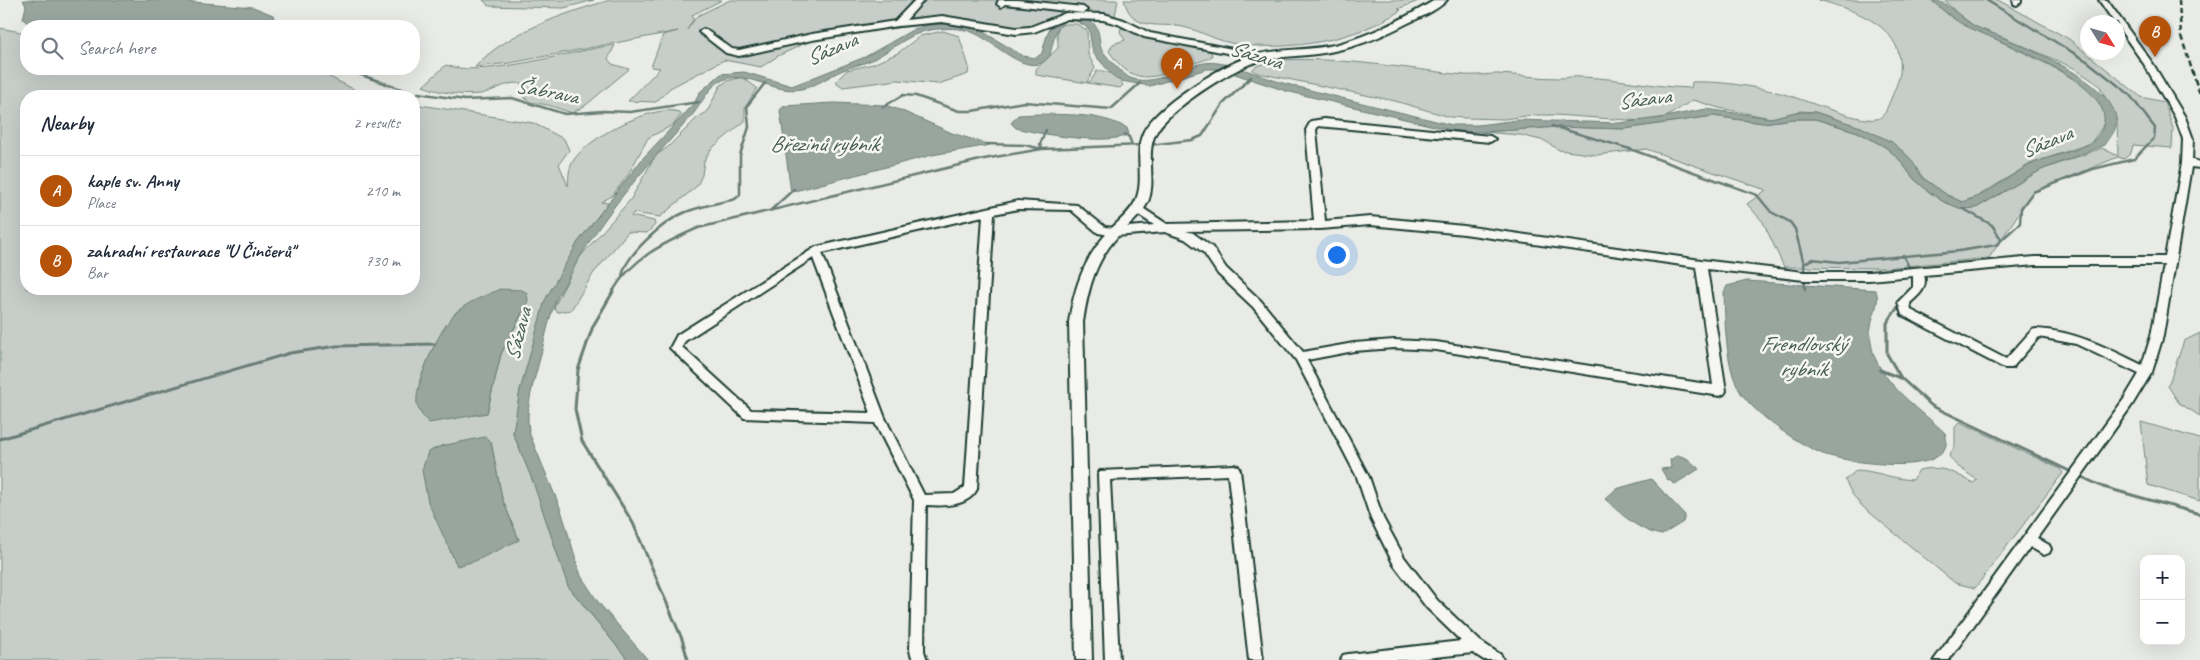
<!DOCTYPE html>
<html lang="en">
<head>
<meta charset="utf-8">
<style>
  body { margin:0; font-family:Caveat,sans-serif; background:#f6f6f7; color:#1f2937 }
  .controls { position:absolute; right:15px; bottom:15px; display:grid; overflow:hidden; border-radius:10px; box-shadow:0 5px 20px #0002 }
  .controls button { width:45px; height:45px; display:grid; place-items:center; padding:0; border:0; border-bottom:1px solid #e0e1e3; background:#fff; color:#1f2937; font:25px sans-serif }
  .compass { position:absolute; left:2080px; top:15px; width:45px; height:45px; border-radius:50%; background:#fff; box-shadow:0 5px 20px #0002; rotate:127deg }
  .you { position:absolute; left:1336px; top:254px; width:18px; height:18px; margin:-12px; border:4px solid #fff; border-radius:50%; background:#1a73e8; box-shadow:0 0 0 8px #1a73e833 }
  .badge { display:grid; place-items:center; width:32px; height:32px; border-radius:50%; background:#b45309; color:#fff; font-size:16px; font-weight:700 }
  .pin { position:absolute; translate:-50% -41px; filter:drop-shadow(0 1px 2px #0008) }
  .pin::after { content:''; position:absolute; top:26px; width:18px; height:15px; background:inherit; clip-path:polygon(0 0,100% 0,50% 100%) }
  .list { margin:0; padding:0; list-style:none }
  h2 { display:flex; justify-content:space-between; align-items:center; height:65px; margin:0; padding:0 20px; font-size:21px }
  h2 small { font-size:16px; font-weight:400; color:#747a83 }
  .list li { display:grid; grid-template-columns:32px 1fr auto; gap:15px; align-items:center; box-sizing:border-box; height:70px; padding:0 20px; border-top:1px solid #e0e1e3 }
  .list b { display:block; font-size:19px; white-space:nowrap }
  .list p { margin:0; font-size:16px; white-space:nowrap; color:#747a83 }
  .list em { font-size:16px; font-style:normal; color:#747a83 }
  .icon { flex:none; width:28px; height:28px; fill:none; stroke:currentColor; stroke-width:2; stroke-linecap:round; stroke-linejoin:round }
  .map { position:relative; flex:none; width:2200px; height:660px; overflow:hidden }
  .search { position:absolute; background:#fff; box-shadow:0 5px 20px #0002; left:20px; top:20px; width:400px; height:55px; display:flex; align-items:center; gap:12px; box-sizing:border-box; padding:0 18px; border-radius:20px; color:#747a83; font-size:19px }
  .panel { position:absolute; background:#fff; box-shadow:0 5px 20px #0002; left:20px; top:90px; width:400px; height:205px; border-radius:20px }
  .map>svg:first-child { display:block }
</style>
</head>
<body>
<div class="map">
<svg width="2200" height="660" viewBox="0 0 2200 660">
  <rect width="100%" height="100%" fill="#e9ebe7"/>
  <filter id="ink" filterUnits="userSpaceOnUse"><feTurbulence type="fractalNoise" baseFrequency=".02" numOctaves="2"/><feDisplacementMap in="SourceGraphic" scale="10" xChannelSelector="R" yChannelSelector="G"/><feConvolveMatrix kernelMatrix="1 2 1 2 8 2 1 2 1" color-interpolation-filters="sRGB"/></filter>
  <g filter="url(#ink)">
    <path fill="#c7cec9" stroke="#73867e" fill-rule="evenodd" d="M483,0H594L564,8L489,6Z
      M610,0H722L692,15L693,20L687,30L697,16L730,0H1118L1114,21L1065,18L1039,30L1012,34L940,23L878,30L810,41L778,56L761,67L724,60L670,88L656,102L628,101L660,68L651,67L663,35L678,31L510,63L475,67C506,32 566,13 610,0Z
      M1124,0H1421L1398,9L1401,10C1358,40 1288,52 1237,44C1218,42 1202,31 1183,27C1159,22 1133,33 1124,0Z
      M1819,0H1931L1951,17L2051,66L2082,84L2089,89L2104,109L2105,119L2102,127L2091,143L2030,164L1978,196L1962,202L1947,195L1923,178L1903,151L1839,120L1815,112L1801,111L1771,118L1719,108L1693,100L1666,117L1643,121L1554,115H1534L1504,119L1466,118L1450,117L1395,101L1258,73L1252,70C1272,45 1430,72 1464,75C1476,76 1487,74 1498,74C1519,75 1539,78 1559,78C1566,78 1574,76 1581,77C1618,78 1654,87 1691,88L1692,82C1721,81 1752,86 1780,93C1801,98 1859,123 1876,119C1880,119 1883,115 1885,113C1889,103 1899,81 1900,73C1905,25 1855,11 1819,0Z
      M1944,0H1998L2069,39L2141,97L2164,102L2173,128L2172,148L2133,145L2131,153L2124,159L2118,157L2033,192L1989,258L1884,268L1784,267L1763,222L1747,204L1766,190L1646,149L1597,155L1559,150L1545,141L1520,135L1482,132L1558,127L1624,129L1713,116L1763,123L1793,119H1815L1858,132L1885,147L1898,158L1914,179L1942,201L1962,209L1976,208L2041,170L2102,148L2118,156L2117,121L2099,85L2074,68L2003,37L1977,28L1957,13Z
      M1076,24L1087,30L1088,54L1095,68L1087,82H1090L1097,71C1107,69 1118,77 1123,85L1120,88L1036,75V69L1058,48C1059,33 1050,22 1076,24Z
      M0,28L26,33V69H314L367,96H26V289H414V104L533,123L564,139L569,150L559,164L568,186C569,178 568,171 572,163C584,139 653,103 679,112L681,115L673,125L648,138L628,175L612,196L601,202L608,203L578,242L520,390L513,433L535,486L568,586L628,660H0ZM457,311L522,314L501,354L487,413L472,415L419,382L435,344ZM491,442L502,498L519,540L441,446Z
      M1121,28H1127L1206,50L1211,52L1212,56C1206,61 1195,62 1187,65C1152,80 1132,86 1109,51L1113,44L1125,40L1120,32Z
      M943,31L959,36L969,67L968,74L938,84L898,80L843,87L837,83V80L847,70L873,64L898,53L920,36Z
      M615,45L608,59L612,64L629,69L586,105L572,113L548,105L530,102L521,95L527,88C515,75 495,92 480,94C461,96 441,93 423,86L446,65C482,79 574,50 615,45Z
      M742,77L757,88L745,108V121L711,149L704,161L702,175L697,186L660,217L633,213L631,216L654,221L655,225L647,233L628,232L593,274L571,310L558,312L554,309L556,303L579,258L631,199L655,156L668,147L697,118L707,112L720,86L727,81Z
      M2200,333V416L2179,403L2168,386L2184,341Z
      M1960,422L2060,469L2063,473L1975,588L1955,583L1863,507L1852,494L1845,480L1857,470C1876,471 1893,479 1913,480L1919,470C1941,465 1954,472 1973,483L1977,480L1956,465L1949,456L1955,446V427Z
      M2141,422L2200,439V501L2148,485Z"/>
    <path fill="#99a6a0" stroke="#687c75" d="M23,0H168L253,7L273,15L274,19L265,26H31L23,19L26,6Z
      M1931,0C1949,0 1962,22 1979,28C2011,41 2122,82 2116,125C2115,132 2109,139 2105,145L2041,170L1976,208L1962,209L1942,201L1929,192L1914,179L1898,158L1885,147L1858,132L1815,119H1793L1763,123L1713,116L1624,129L1558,127L1482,132L1455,131L1286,91L1220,69H1207L1150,86L1121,81L1116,79L1093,53L1089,29C1060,6 1055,33 1050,55C1032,83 995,42 976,34C965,28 951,28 938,29C913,30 895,48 872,60C863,64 853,66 843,70C829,76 817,86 801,89C774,95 744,67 719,82C708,88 699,108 690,118C646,167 601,216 570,275C565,284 559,293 555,302C548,322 544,343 539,362C533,385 524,411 530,435L561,510L581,576L598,602L648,660H628L568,586L533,482L513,433L520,390L545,300L578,242L643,158L694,104L700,92L721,74L744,72L792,86L865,57L914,29L928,25L947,24L975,27L1023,56L1036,58L1042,53C1049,29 1048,15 1080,18C1100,20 1098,34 1101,48C1103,54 1124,75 1130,78C1160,89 1188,58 1218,63C1240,66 1262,77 1283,83C1339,98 1396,111 1452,125H1478L1518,120L1619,123L1660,118L1706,109L1771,118L1795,112H1815L1861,127L1892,142L1910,158L1923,178L1947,195L1962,202C1990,196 2012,171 2039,161C2050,157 2085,148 2092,142C2148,92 1994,41 1964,25C1952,19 1942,9 1931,0Z
      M833,103L885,105L900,110L952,133L990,145L932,155L791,192L780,110L784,106Z
      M1039,114C1070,115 1099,113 1127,128L1129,134C1110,146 1038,134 1016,128L1011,123L1018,115Z
      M1747,281L1875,290C1882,299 1872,316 1871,326C1869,337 1872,351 1876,360C1891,391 1921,410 1945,433C1960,481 1845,462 1823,454C1798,444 1756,415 1741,393C1725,368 1725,321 1724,292L1727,286Z
      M500,289L522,290L527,293L528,301L501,354L487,413L429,423C424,418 418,411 417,404C414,383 442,322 459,310C470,301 487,295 500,289Z
      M485,437L491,442L502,498L519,540L475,561L457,566L428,502L422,470L428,452L441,446Z
      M1678,455L1688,459L1699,469L1675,484L1667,479L1661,469L1671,468L1670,460Z
      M1651,479L1685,515L1683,522L1662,535C1641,532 1620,514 1605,499L1616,489Z"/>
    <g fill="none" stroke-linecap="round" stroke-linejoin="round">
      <path stroke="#687c75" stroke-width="2.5" d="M344,69L407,91
        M418,93L465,100L512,98L565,114L603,111L630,112L699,102
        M883,107L903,95L916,96L959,111H972L1024,102L1111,109L1140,83
        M1552,126L1630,149L1757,195L1771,212L1790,222L1795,229L1804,264L1812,259L1839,262L1959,251L1996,245L2020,223L2021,208L2033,192L2093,169L2134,159L2154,138L2155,128L2129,94L2087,61L1986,0
        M1125,134L1129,137L1132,145
        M987,144L1025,145L1042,149L1040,144L1046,130
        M1149,145L1192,140L1202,136L1223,104L1251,77
        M1962,208L1992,225L2001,239
        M771,210L794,189
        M1903,255L1911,271
        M1804,264L1805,289
        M622,276C626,254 665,220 686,212C701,206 719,203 735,199L740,195V155L749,127L747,106L765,83
        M613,291C632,258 664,243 698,228L984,159L1042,149L1142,145"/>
      <path stroke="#687c75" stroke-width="3" d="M614,290L593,326L578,370L575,409L582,441L633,523L682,639L688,660
        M1900,304L1887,323V354L1901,378L1932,406L2103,487L2200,514
        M1880,370L1900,378
        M0,439L290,353L337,346L435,344"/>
      <g stroke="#1f3d34" stroke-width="4">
        <path id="minor" d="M915,0H924L906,20L942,16L1016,28L1030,27L1066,13L1104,14L1124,20L1150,33L1243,51L1253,61L1248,64L1237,55L1144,37L1118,24L1103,20L1067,19L1034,32L1016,34L942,22L898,26L812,40L739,56L726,53L699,32L703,29L706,30L732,49L739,50L812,34L895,21Z
          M999,0H1017L1083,7L1087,10L1083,13L1005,4L1001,7L997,4Z
          M2013,0H2021V2L2017,5L2014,4Z
          M2099,0H2107L2153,64L2185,117L2193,139L2192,160L2200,162V168L2191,167L2163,336L2152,372L2132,405L2037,538L2049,545L2051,549L2049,553L2044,555L2030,547L1949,660H1934L2124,399L2139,374L2076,344L2039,337L2012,368H2004L1902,315L1898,302L1913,287V276L1869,280H1804L1707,269L1726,391L1724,394L1720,396L1436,350L1394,348L1354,351L1307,360L1369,477L1383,518L1404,557L1437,600L1480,641L1501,655L1503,660H1484L1473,653L1406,660H1341L1343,655L1348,654L1461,641L1427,608L1394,565L1371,519L1357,477L1296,360L1253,307L1218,274L1204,253L1185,239L1165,232L1115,236L1098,233L1071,210L1018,209L994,214L977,489C968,507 943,506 926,505L924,651L927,660H913L910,651L914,500L875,423L744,418L670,348L677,335L816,247L1018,201L1077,205L1105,227L1115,228L1154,225L1134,212L1133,209L1138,205L1167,224L1314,221L1306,130L1311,121L1324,119L1490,136L1495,139L1490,142L1318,126L1316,130L1325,221L1370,217L1464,226L1701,260L1804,272H1869L2035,257H2165L2182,163L2183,139L2175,117L2144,64L2118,27V22H2114ZM983,216L965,487L954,494L924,495L885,418L822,253ZM1370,225L1464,234L1696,267L1713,385L1436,342L1394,340L1354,343L1303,352L1261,301L1226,268L1212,247L1193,233L1186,231L1320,229ZM813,258L871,413L751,410L682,347L685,341ZM2035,265H2164L2151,336L2142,365C2108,348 2075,331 2036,329L2032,330L2006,359L1911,310L1910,303C1919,295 1928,288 1924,275Z
          M1234,465L1238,466L1240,470L1263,660H1249L1228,475L1110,480L1119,660H1105L1098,475L1100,471Z"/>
      </g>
      <g stroke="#1f3d34" stroke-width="4">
        <path id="major" d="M1435,0H1447C1438,10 1421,17 1408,23C1385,35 1360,46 1334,51C1309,57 1283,55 1259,61C1233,68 1171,108 1157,131C1144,152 1157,180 1148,202C1141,216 1129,225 1118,236C1095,261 1088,289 1083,322L1092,660H1076L1069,322C1074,288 1084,259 1107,233C1116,223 1129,214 1135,202C1146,180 1133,153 1144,131C1159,104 1226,62 1255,55C1283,48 1311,51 1338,44C1372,35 1405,18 1435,0Z"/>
      </g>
      <use href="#minor" fill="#f6f6f2" fill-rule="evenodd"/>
      <use href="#major" fill="#f6f6f2" fill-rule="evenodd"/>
      <path stroke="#1f3d34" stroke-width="2.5" stroke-dasharray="6 3" stroke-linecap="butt" d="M2179,0L2181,36L2200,95"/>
    </g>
  </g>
  <g text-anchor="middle" stroke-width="5" stroke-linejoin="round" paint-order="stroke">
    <g font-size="22" font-style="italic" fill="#445c54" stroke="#f6f6f2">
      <text transform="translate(831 48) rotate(-23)" y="8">Sázava</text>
      <text transform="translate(1256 54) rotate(17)" y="8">Sázava</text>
      <text transform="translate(547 90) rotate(11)" y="8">Šabrava</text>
      <text transform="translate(1644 98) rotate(-7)" y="8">Sázava</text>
      <text transform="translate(2046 141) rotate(-22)" y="8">Sázava</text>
      <text x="824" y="151">Březinů rybník</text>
      <text transform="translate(517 334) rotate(-75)" y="8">Sázava</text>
      <text x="1803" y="351">Frendlovský<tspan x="1803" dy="25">rybník</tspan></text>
    </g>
  </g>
</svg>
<div class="controls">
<button>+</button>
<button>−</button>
</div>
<svg class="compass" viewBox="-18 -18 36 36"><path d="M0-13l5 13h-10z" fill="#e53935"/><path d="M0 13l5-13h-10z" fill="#747a83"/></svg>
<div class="you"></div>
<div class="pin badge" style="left:1177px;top:89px">A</div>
<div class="pin badge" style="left:2155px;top:57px">B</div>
<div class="search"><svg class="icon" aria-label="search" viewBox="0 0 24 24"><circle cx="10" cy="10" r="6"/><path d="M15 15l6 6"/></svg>Search here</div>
<section class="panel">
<h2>Nearby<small>2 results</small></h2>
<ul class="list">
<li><span class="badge">A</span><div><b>kaple sv. Anny</b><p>Place</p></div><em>210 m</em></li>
<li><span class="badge">B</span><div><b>zahradní restaurace &quot;U Činčerů&quot;</b><p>Bar</p></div><em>730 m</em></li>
</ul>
</section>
</div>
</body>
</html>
